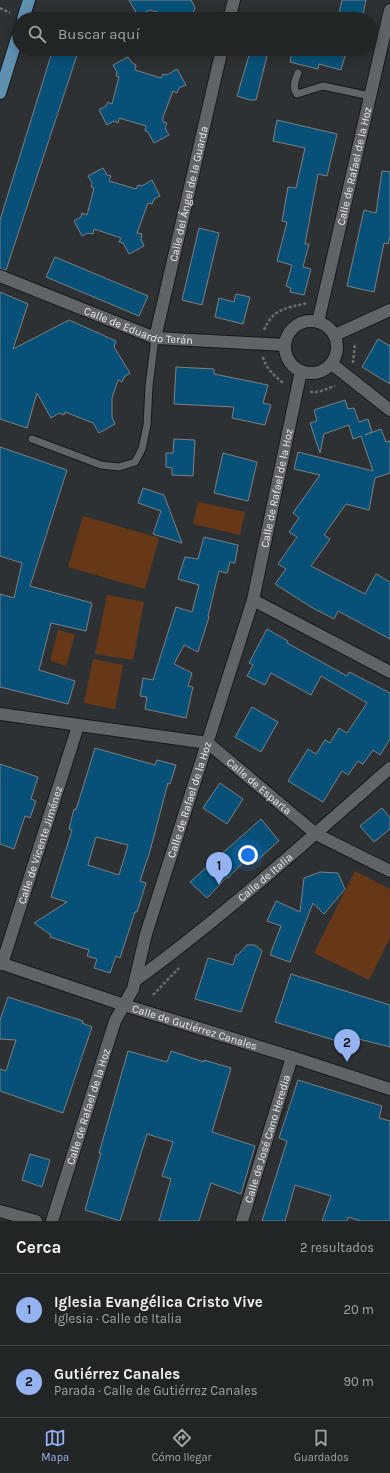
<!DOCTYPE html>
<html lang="es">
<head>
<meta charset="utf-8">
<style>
  body { margin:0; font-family:Karla,sans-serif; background:#2a2d2e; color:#f1f3f6 }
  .you { position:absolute; left:248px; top:855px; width:14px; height:14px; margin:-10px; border:3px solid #fff; border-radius:50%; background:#1a73e8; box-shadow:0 0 0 6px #1a73e833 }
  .badge { display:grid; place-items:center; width:26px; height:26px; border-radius:50%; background:#95b2f1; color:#111; font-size:13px; font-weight:700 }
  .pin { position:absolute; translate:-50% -33px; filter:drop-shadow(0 1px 2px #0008) }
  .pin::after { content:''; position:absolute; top:21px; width:14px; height:12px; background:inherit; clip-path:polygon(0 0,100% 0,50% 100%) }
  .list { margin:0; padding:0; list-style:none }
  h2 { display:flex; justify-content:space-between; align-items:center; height:52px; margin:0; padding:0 16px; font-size:17px }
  h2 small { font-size:13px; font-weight:400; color:#a2a5a7 }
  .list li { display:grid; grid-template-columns:26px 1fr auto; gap:12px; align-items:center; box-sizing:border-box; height:72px; padding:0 16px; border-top:1px solid #3f4243 }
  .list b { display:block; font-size:15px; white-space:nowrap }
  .list p { margin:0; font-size:13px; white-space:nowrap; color:#a2a5a7 }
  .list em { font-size:13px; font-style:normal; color:#a2a5a7 }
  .icon { flex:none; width:22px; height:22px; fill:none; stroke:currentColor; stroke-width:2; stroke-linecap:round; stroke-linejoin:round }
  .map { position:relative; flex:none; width:390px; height:1221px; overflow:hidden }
  .search { position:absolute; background:#222526; box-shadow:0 2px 10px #0003; left:12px; right:12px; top:12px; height:44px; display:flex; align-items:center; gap:10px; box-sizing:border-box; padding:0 14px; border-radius:22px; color:#a2a5a7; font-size:15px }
  .sheet { height:196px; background:#222526 }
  nav { display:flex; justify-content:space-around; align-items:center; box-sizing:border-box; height:56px; border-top:1px solid #3f4243; background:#222526; font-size:11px; color:#a2a5a7 }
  nav a { display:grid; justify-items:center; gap:2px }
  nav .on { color:#95b2f1 }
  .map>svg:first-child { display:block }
</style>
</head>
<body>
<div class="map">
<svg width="390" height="1221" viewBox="0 0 390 1221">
  <rect width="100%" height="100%" fill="#2e3133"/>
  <path fill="#663818" d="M198,502L245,512L240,535L193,524Z
    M83,516L159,538L145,589L68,567Z
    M107,595L144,602L133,660L95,654Z
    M58,630L75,635L66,666L50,661Z
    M93,659L123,665L115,709L84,703Z
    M355,871L390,889V938L369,980L314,953Z"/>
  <path fill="#075178" stroke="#7d8083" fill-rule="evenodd" d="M129,0H191L195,8L191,19H181L150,10L138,16Z
    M342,0H366L362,19H347L338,17Z
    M53,49H79L6,270L0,269V220Z
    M293,49H347L341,70L319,64L318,69L290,62Z
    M250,52L267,56L256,100H250L237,96Z
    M128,57L132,63L136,65L135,70L161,78L163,74L167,75L177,69L186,85L179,88L177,93L173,91L163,117V122L167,123L165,128L169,135L154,143L148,132L145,131L146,126L119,118L118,123L114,121L107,125L99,110L106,106L108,102L112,104L119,77L116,76L117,72L113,65Z
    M277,120L337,134L327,176L318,174L305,244H309L303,267L311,269L304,295L290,292L291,288L286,286L292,265L277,261L287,222L282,221L288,187L296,188L305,148L273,141Z
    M103,168L107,175L111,176L109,181L136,189L138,185L142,186L152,180L160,196L154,199L152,204L148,203L137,233L142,234L141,239L144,246L129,254L123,243L119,242L121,238L94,229L93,234L88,233L82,236L74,221L81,217L82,213L87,215L94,188L91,187L92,183L88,176Z
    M382,171L390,172V237L388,244L384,243L374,292L347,286L364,210L376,213Z
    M199,228L219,233L202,305L182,300Z
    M55,257L148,296L139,316L46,277Z
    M0,292L28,304L13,349L69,320L116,341L114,347L130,373L124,377L122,382L118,380L112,398V417L115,424L99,433L93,423L65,412L64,415L59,413L51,418L37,393L27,428L0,419Z
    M236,294L250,297L243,324L215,317L219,298L234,302Z
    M378,339L390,346V384L362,367Z
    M176,367L214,369V374L268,385L263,403L271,405L265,425L232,418L234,407L174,404Z
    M345,400L348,409L354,408L359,422L368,419L372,432L365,435L381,429L386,442L390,441V473L375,478L369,510L346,504L324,535L330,539L311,566L365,594L376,574L390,582V639L338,611L334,619L311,607L275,584L286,569L278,564L297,537L289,532L299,518L293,513L320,475L294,469L298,452L373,471L361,436L353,439L349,425L324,434L320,453L310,423L317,421L314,410Z
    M174,439L195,440L193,476L172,475V468L166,467V453H173Z
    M0,447L67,470L30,586L92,603L86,631L51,623L39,670L75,681L68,704L0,687V594L14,598L22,563L0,556Z
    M223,453L257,462L248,501L214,493Z
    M143,488L164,495L182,543L153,534L161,511L138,503Z
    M204,537L238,545L235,563L230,562L227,573L219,571L208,616L209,617L198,652L184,645L174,664L192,673L188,686L193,687L186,718L145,709L147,697L140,696L143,678L153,680L176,607L192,612L199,585L178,579L185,557L198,559Z
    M267,629L288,641L287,643L347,676L349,672L390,693V739L380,755L373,750L363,764L358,761L348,775L342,771L323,802L288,781L308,749L316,754L325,740L330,743L339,728L347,733L367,703L321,676L311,695L271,673L265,685L247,676L253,665L249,663Z
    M252,707L278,722L261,752L235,737Z
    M95,748L155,765L157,760L176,765L170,784L168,783L150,851L140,881L146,883L137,912H135L120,958L116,956L110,973L94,968L97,959L87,956L89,950L50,937L51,935L34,923L67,902L51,897L72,830L69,829L74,809L76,810ZM96,837L128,845L119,875L88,865Z
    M0,764L38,777L31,799L36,801L30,818L25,816L14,849L0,844Z
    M220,783L243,799L227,824L203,808Z
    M382,808L390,818V829L374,842L360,826Z
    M261,819L279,841L255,862L249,856L228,878L227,877L207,898L190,882Z
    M320,872L338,873L345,889L324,914L313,903L290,962L270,955L281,926L267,921L276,901L300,912L304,878Z
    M247,945H255L262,951L241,1012L195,999L208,958L233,965L236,955H238Z
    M291,974L390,1005V1047L355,1038L353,1046L275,1022Z
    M8,997L83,1021L82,1023L92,1027L63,1113L0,1091V1069L6,1071L16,1040L0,1039V1020Z
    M128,1051L167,1062L171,1051L204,1062V1060L231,1068L212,1132L255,1146L241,1194L211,1183L199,1221H159L171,1179L162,1176L173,1142L147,1134L120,1221L85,1210L101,1153H99Z
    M298,1080L382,1106L379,1118L390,1121V1221H361L348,1217L347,1221H322L331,1196L295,1185L285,1221H262L287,1141L279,1138Z
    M30,1154L50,1160L42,1187L22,1180Z"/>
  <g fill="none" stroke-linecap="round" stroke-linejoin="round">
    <g stroke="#16181a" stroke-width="9">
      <path id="lane" d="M298,73C295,80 292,88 297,94L323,86L370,96
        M32,439L101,465L119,467L135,462L142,449L147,425L149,386L155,338"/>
    </g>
    <g stroke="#16181a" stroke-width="14">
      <g id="street">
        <path d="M229,19L234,0"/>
        <path id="s1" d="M0,276L155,338L285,345"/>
        <circle cx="311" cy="347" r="26"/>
        <path id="s2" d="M318,322L390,10"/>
        <path d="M335,335L390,310"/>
        <path id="s3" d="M155,338L222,49"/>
        <path d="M332,364L390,410"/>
        <path d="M253,600L390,672"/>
        <path id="s4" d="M0,714L208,743L316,834L390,871"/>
        <path id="s5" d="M0,963L124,1005L292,1057L390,1089"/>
        <path id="s6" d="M2,964L78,726"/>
        <path id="s7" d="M136,980C225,915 307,841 390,768"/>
        <path d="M0,1211L36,1221"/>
        <path id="s8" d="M52,1221L115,1021L133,989L146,934L253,600L301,371"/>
        <path id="s9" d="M242,1221L292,1057"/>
      </g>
    </g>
    <g stroke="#16181a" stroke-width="14">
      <path id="primary" d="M23,19L29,0
        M0,93L19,32"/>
    </g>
    <path stroke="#6b6d6f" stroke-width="2.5" stroke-dasharray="3 2" stroke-linecap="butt" d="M0,8L10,13
      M264,330C273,308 287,308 308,303
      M263,357C266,369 275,376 284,384
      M353,363L355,343
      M310,392H318L335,386
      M153,995L179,968"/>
    <use href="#lane" stroke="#616467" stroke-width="7"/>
    <use href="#street" stroke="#616467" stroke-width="12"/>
    <use href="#primary" stroke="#5f90b0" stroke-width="12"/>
  </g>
  <g text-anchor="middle" stroke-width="4" stroke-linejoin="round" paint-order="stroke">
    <g font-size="11" fill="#eaeced" stroke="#242729">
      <text dy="4" stroke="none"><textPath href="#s2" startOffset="160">Calle de Rafael de la Hoz</textPath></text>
      <text dy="4" stroke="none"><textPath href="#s3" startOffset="148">Calle del Ángel de la Guarda</textPath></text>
      <text dy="4" stroke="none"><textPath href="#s1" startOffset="148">Calle de Eduardo Terán</textPath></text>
      <text dy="4" stroke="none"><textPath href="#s8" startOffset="768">Calle de Rafael de la Hoz</textPath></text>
      <text dy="4" stroke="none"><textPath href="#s4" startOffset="277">Calle de Esparta</textPath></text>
      <text dy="4" stroke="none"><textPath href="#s8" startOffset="444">Calle de Rafael de la Hoz</textPath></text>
      <text dy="4" stroke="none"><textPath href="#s6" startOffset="125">Calle de Vicente Jiménez</textPath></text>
      <text dy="4" stroke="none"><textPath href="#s7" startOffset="165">Calle de Italia</textPath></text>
      <text dy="4" stroke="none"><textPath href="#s5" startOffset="205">Calle de Gutiérrez Canales</textPath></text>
      <text dy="4" stroke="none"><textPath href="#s8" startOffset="120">Calle de Rafael de la Hoz</textPath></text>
      <text dy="4" stroke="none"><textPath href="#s9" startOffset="86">Calle de José Cano Heredia</textPath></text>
    </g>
  </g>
</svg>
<div class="you"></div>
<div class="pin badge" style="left:219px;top:885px">1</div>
<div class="pin badge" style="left:347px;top:1062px">2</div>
<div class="search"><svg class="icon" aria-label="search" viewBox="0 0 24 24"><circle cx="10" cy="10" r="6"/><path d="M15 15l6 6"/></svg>Buscar aquí</div>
</div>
<section class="sheet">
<h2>Cerca<small>2 resultados</small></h2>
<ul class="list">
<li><span class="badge">1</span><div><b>Iglesia Evangélica Cristo Vive</b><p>Iglesia · Calle de Italia</p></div><em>20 m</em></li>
<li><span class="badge">2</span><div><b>Gutiérrez Canales</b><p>Parada · Calle de Gutiérrez Canales</p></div><em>90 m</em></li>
</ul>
</section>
<nav>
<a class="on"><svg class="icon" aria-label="map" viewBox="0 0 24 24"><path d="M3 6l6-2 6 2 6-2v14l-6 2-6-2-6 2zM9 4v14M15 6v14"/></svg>Mapa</a>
<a><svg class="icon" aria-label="directions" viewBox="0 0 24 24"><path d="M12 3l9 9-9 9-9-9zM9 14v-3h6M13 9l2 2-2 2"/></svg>Cómo llegar</a>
<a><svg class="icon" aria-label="saved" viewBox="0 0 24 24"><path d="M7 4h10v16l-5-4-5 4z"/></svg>Guardados</a>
</nav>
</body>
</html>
